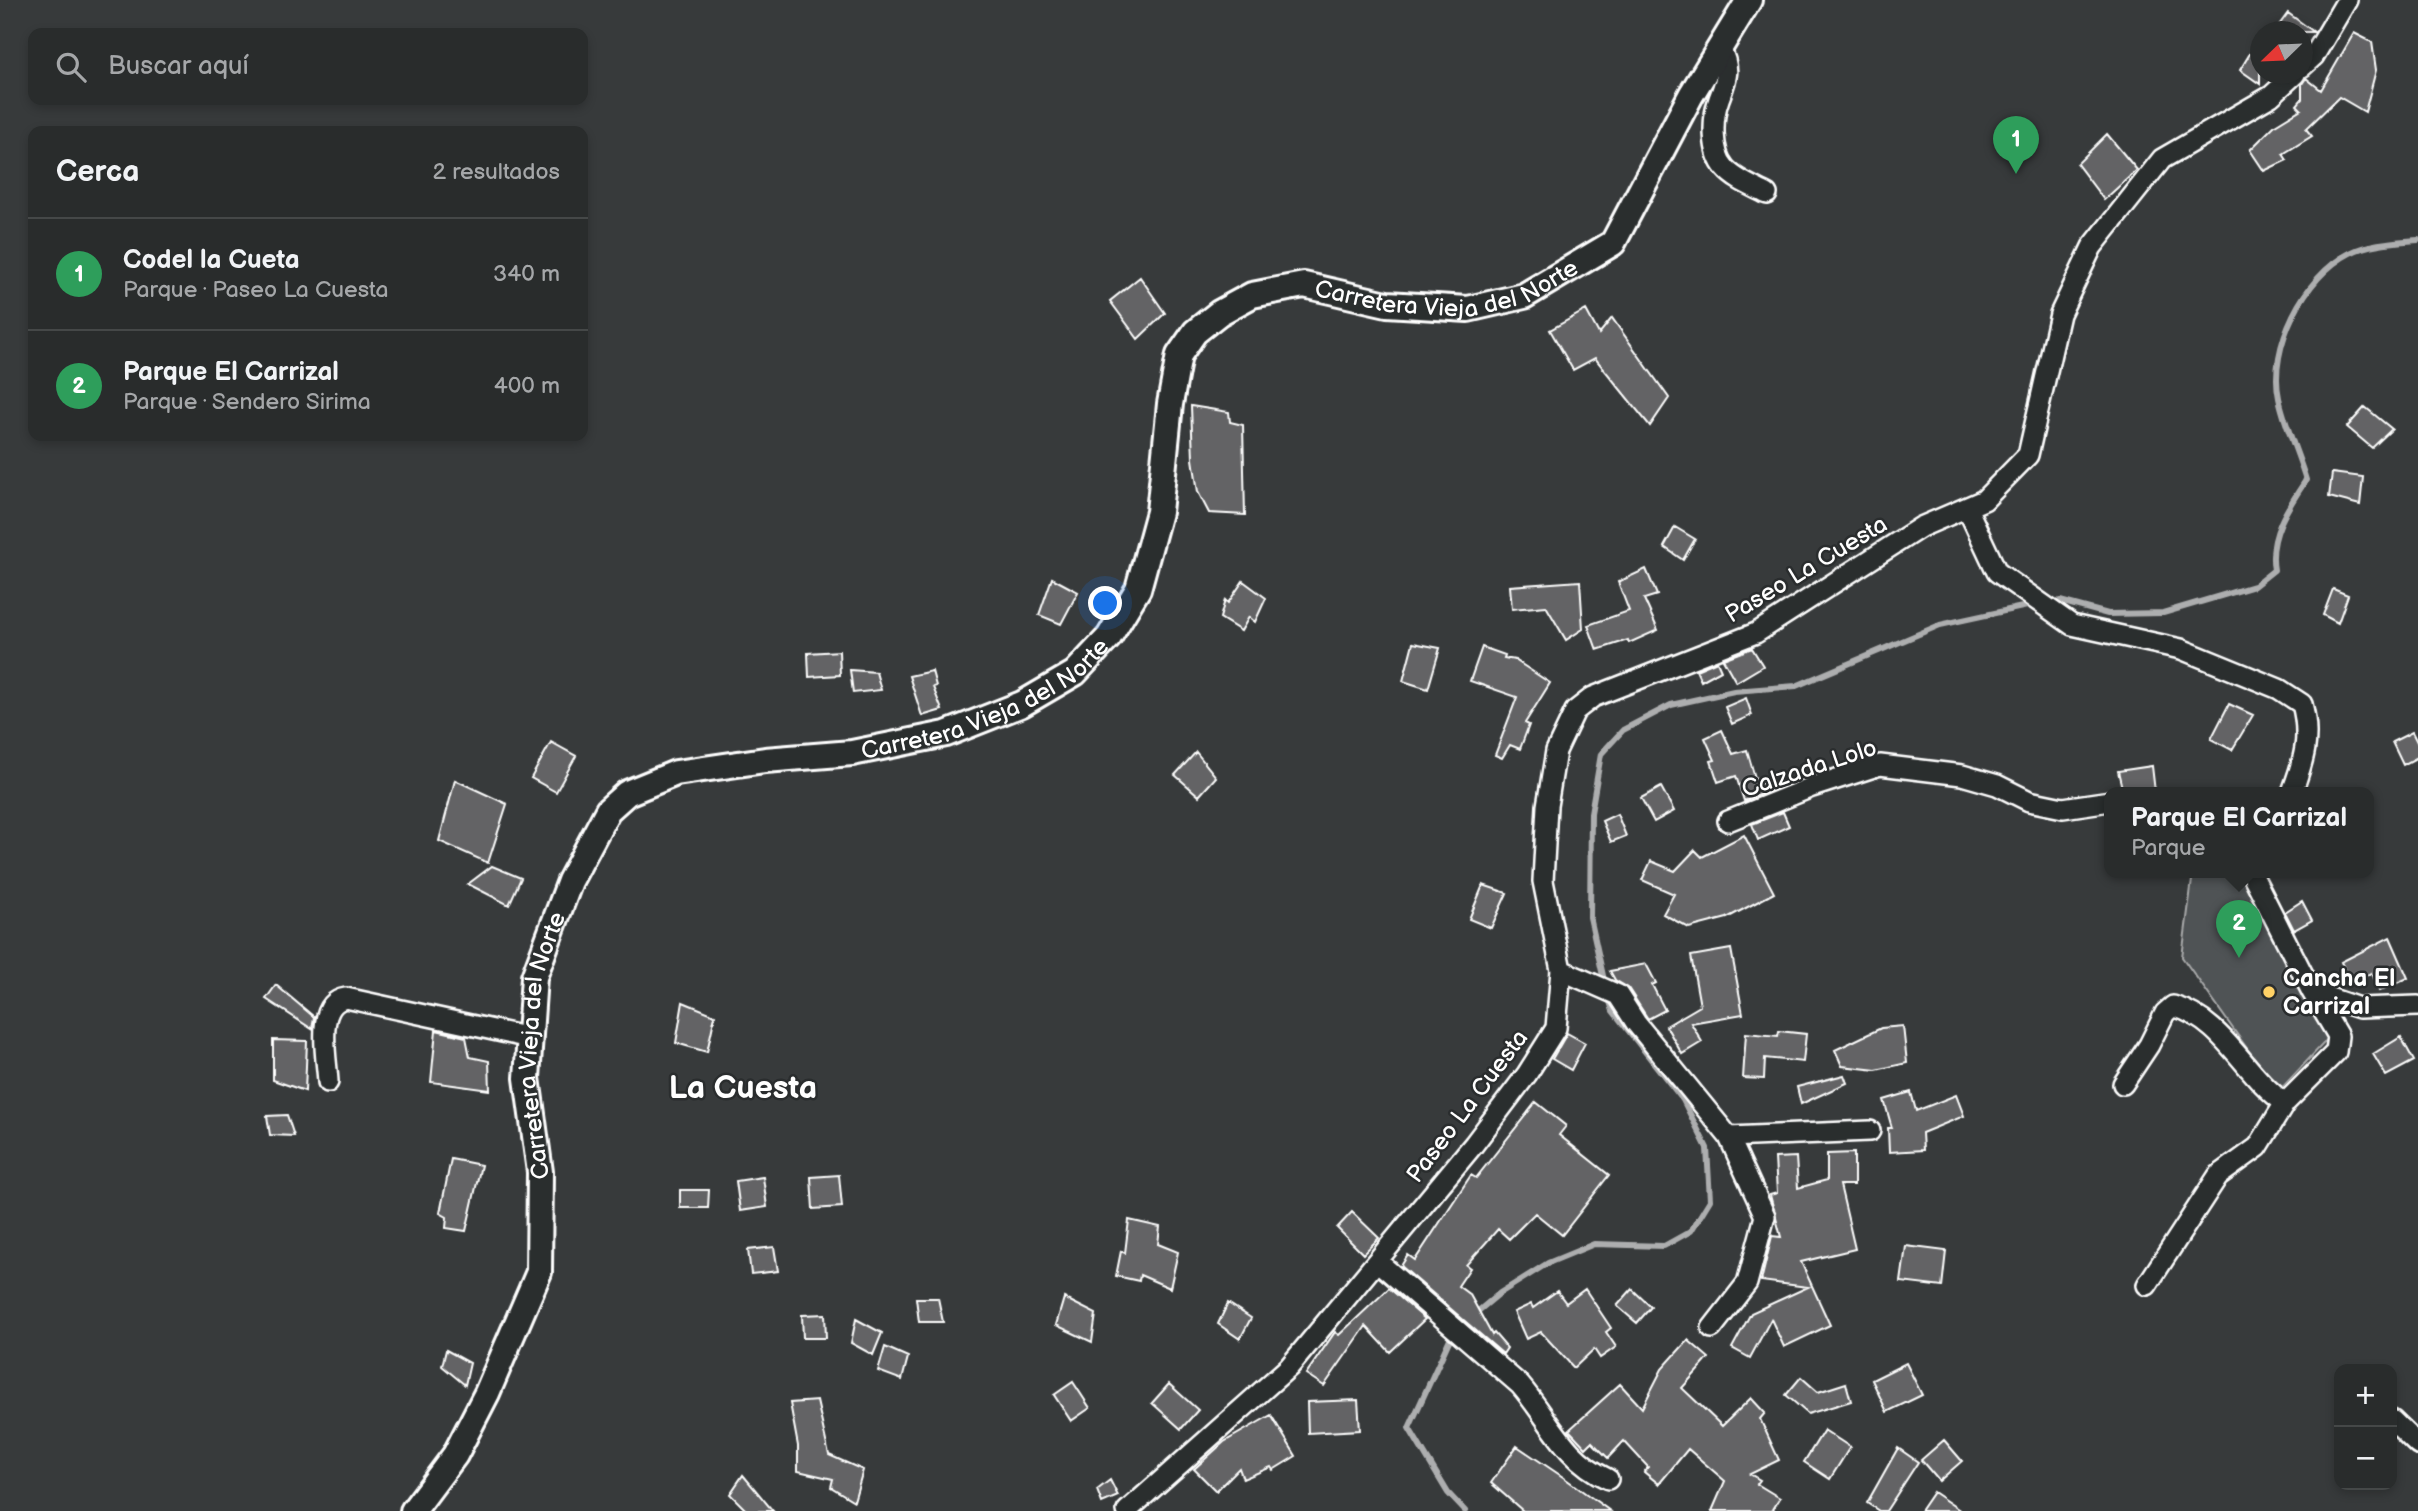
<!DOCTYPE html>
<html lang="es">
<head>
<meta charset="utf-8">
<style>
  body { margin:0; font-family:"Balsamiq Sans",sans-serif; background:#313434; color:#f1f3f6 }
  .controls { position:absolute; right:21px; bottom:21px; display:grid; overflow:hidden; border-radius:14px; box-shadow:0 4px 10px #0003 }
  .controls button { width:63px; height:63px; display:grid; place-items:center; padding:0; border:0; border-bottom:2px solid #454848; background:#292c2c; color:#f1f3f6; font:35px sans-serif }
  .compass { position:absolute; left:2250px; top:21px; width:63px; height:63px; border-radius:50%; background:#292c2c; box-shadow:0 4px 10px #0003; rotate:247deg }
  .you { position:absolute; left:1106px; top:604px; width:24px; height:24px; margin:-18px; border:5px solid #fff; border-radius:50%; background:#1a73e8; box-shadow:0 0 0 10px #1a73e833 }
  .badge { display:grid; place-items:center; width:46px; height:46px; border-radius:50%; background:#8c9099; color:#fff; font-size:23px; font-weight:700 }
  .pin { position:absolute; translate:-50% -58px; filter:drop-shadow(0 2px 4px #0008) }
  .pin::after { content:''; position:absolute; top:37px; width:24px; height:21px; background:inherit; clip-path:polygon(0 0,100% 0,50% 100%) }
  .popup { position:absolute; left:2104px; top:787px; width:270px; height:91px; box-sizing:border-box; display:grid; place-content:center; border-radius:14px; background:#292c2c; filter:drop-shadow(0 2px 5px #0005); font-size:23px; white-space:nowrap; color:#a5a7a9 }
  .popup b { font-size:26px; color:#f1f3f6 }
  .popup::after { content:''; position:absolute; left:50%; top:100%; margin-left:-14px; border:14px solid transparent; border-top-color:#292c2c }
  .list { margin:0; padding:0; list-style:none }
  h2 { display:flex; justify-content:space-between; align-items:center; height:91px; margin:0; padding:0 28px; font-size:30px }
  h2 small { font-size:23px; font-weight:400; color:#a5a7a9 }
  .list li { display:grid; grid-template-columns:46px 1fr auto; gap:21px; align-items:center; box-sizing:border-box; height:112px; padding:0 28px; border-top:2px solid #454848 }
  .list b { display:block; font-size:26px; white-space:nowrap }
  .list p { margin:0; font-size:23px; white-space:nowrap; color:#a5a7a9 }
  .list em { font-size:23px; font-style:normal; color:#a5a7a9 }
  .icon { flex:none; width:38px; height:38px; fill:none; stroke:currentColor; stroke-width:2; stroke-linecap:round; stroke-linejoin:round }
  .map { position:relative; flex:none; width:2418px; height:1511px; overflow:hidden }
  .search { position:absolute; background:#292c2c; box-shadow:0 4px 10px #0003; left:28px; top:28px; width:560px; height:77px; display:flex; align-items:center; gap:18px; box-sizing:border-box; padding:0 24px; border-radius:14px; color:#a5a7a9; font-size:26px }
  .panel { position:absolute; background:#292c2c; box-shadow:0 4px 10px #0003; left:28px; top:126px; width:560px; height:315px; border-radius:14px }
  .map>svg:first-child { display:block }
</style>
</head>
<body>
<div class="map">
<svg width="2418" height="1511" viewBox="0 0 2418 1511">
  <rect width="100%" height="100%" fill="#373a3b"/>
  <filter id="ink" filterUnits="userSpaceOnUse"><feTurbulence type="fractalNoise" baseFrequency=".0143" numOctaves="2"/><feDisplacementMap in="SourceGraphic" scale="14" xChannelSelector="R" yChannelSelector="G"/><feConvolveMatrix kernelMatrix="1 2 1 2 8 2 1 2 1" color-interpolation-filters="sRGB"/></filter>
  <g filter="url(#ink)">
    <path fill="#505354" stroke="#a8a9aa" stroke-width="2" d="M2193,872H2248L2336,1030L2278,1092L2182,957Z"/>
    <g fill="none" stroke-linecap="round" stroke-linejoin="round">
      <path stroke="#adaeaf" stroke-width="6" d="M2060,601L2108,614L2163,613L2254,586L2274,570C2268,536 2288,507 2306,480C2298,453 2285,426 2279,398C2268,348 2304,276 2350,253C2369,243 2397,242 2418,240
        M1605,985L1590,917L1591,813L1601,754L1623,730L1671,705L1734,691L1796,686L1940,625L2027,606
        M1465,1511L1448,1493L1409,1428L1453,1332L1500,1293L1548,1263L1594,1244L1664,1246L1691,1231L1710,1200L1707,1148L1683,1100L1613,1011L1608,995"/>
    </g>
    <path fill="#636465" stroke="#fff" stroke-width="2" d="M2288,13L2314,32H2274Z
      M2354,33L2372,42L2376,70L2365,112L2339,97L2306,129L2312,136L2283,154L2287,160L2264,171L2250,150L2275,125L2301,109L2297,105L2302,99V84L2306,78L2321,90Z
      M2260,37V84L2240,70Z
      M2107,134L2137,170L2104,200L2077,164Z
      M1140,277L1165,313L1138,339L1110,301Z
      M1586,310L1599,334L1612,318L1669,398L1650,426L1595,358L1573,370L1550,330Z
      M1191,406L1229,412L1230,422L1243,425L1245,515L1209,513L1198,492L1193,459Z
      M2365,407L2392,429L2372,448L2347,427Z
      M2332,473L2363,477L2360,505L2329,497Z
      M1675,527L1695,539L1683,560L1664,547Z
      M1646,569L1657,595L1644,599L1658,630L1629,643L1628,640L1597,650L1588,625L1629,611L1618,582Z
      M1052,578L1078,592L1061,624L1039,615Z
      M1243,581L1266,598L1255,622L1249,617L1241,631L1220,618L1225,600L1228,603Z
      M1580,581L1583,629L1566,640L1546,606L1512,609L1510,586Z
      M2333,589L2348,595L2338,623L2323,615Z
      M1413,643L1440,648L1428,689L1403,681Z
      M1482,647L1505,655L1504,658L1515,660L1550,683L1525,723L1529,725L1520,749L1510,745L1502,758L1495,755L1517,697L1470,681Z
      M1752,648L1763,666L1736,682L1723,659Z
      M839,651L840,675L809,677L808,653Z
      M1717,661L1721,670L1701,681L1696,670Z
      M850,670L876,672L881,690L853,693Z
      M932,671L936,686L933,687L942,710L922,716L909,676Z
      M1746,698L1752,715L1732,724L1725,707Z
      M2229,704L2253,715L2232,750L2211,739Z
      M1722,730L1733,754L1747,750L1757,785L1769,779L1773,789L1744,801L1736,776L1718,782L1711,761L1715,760L1705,738Z
      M2412,732L2418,744V757L2403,765L2392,742Z
      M551,742L576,756L556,792L531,778Z
      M1196,752L1216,777L1199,796L1175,775Z
      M2152,766L2155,792H2123L2118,771Z
      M455,780L507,804L488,863L439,841Z
      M1661,787L1674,811L1654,822L1641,798Z
      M1783,812L1789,826L1758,840L1752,824Z
      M1617,814L1626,836L1611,842L1602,821Z
      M1744,835L1774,893L1727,918L1689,928L1663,914L1674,894L1642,880L1651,861L1675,871L1695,850L1702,857Z
      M492,866L521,878L509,905L468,884Z
      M1483,885L1507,893L1491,928L1469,919Z
      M2302,901L2312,920L2294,930L2285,912Z
      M2390,937L2408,978L2379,991L2371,973L2351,984L2341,962Z
      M1731,949L1743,1014L1691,1023L1702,1042L1682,1054L1666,1026L1700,1006L1691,956Z
      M1646,964L1656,983L1652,985L1665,1010L1648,1019L1628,988L1615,980L1610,971Z
      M276,985L314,1017L312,1029L266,999Z
      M683,1002L715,1015L707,1052L676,1043Z
      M1903,1026L1907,1063L1876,1070L1842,1066L1835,1050L1881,1028Z
      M436,1030L466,1037L470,1057L489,1061L490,1090L431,1082Z
      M1779,1031L1806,1034L1803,1062L1765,1058L1764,1079L1743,1078L1746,1033L1778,1036Z
      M1567,1033L1585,1043L1571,1070L1552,1059Z
      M2401,1037L2414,1061L2386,1076L2373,1054Z
      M273,1040L307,1041L305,1091L273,1080Z
      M1844,1075L1847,1083L1801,1104L1797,1087Z
      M1911,1092L1916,1111L1956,1095L1964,1116L1922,1133L1923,1150L1889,1152L1888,1128H1892L1884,1100Z
      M1536,1102L1566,1126L1559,1135L1609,1175L1562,1235L1535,1213L1509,1239L1498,1229L1466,1265L1470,1268L1458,1286L1470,1295L1492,1335L1494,1333L1507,1348L1503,1354L1401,1266L1408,1255L1415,1260L1471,1175L1476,1178Z
      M287,1115L294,1136L270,1135L267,1116Z
      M1854,1153V1185H1840L1855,1249L1801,1262L1830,1325L1784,1347L1771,1319L1750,1358L1732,1348L1751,1313L1808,1287L1761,1281L1772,1236L1781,1237L1770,1195L1777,1193L1775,1158L1796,1157L1798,1188L1827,1180V1154Z
      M451,1159L481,1165L466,1231L446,1228L447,1217L440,1213Z
      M839,1175L842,1207L813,1209L811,1177Z
      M763,1177L767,1207L740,1211L736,1181Z
      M680,1190H709L708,1208H680Z
      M1352,1212L1379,1238L1363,1254L1337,1228Z
      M1129,1220L1160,1227L1158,1244L1178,1252L1170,1288L1140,1275L1139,1281L1116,1276L1121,1251L1125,1253Z
      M1906,1246L1946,1251L1942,1287L1901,1282Z
      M774,1247L778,1271L751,1274L748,1250Z
      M1389,1288L1425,1319L1390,1352L1366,1326L1324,1386L1306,1374L1335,1332L1339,1335Z
      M1585,1289L1611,1328L1606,1332L1616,1347L1600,1358L1594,1349L1574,1368L1541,1332L1526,1339L1514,1312L1531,1304L1533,1308L1557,1291L1566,1303Z
      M1632,1289L1651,1307L1637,1323L1617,1306Z
      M916,1298H938L943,1322H919Z
      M1064,1298L1096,1314L1092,1342L1056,1325Z
      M1228,1303L1251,1318L1240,1339L1218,1324Z
      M825,1314L826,1338H803L802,1315Z
      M856,1319L882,1333L873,1355L851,1343Z
      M1688,1340L1709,1358L1682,1388L1722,1426L1751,1398L1765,1413L1760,1419L1779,1460L1750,1474L1760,1480L1757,1484L1780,1498L1772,1511H1712L1725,1481L1688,1449L1659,1484L1644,1472L1648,1467L1624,1441L1608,1458L1592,1442L1586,1448L1569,1430L1620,1384L1642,1408L1662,1369Z
      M885,1347L908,1357L902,1380L878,1371Z
      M446,1350L470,1363L465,1385L442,1366Z
      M1906,1363L1922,1395L1887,1412L1872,1380Z
      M1801,1377L1818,1392L1846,1383L1851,1401L1808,1414L1786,1395Z
      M1073,1382L1090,1408L1071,1421L1054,1395Z
      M1169,1384L1198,1410L1181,1429L1152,1403Z
      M1358,1400L1360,1430L1308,1433L1307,1402Z
      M817,1401L829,1455L863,1470L854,1501L831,1487L833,1479L798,1471V1446L790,1403Z
      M1271,1415L1296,1456L1273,1470L1271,1467L1243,1479L1239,1468L1216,1491L1194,1469L1224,1442Z
      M1824,1430L1850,1447L1830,1479L1804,1462Z
      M1944,1440L1962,1461L1939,1481L1921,1460Z
      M1517,1446L1563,1477L1610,1511H1523L1491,1483Z
      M1898,1448L1918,1462L1886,1511H1879L1867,1503Z
      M743,1475L773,1511H747L730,1494Z
      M1110,1480L1118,1496L1102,1503L1097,1490Z
      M1933,1492L1961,1511H1920Z"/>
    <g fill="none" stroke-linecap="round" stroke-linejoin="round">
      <g stroke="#fff" stroke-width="24">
        <path id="minor" d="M1720,48C1731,69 1727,78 1719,99C1712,118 1711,152 1725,168C1735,180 1754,187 1767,194
          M2302,67L2314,56L2347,0
          M1967,508L1997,572L2072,625L2181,649L2279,689L2302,704C2311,737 2304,760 2292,792
          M1728,821L1812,787L1880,765L1962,775L1997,785L2029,801L2063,808L2110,801
          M2251,872L2312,992L2359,1008L2418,1006
          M1561,970L1618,995L1636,1023L1729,1137L1765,1216L1747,1283L1712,1328
          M328,1082C327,1058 314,1003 346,998L530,1038
          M2123,1084L2149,1045L2165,1013L2173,1006C2225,1021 2244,1075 2285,1103L2336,1052L2338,1036L2312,992
          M1729,1137L1870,1131
          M1377,1261L1520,1385C1551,1421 1563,1458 1608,1479
          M2147,1285L2218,1176L2258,1147L2285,1103
          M2392,1420L2418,1445
          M1127,1511L1289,1367L1474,1144L1527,1074L1556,1028L1561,970L1543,881L1547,806L1556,751L1575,711L1593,697L1756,633L1921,527L1984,500L2028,455L2060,314L2092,247L2162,159L2271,96L2295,74"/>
      </g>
      <g stroke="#fff" stroke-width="30">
        <g id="tertiary">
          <path id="s1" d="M413,1511L455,1455L487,1393L539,1272L540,1172L527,1078L534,977L570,881L608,810L627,793L676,773L765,760L852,753L946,734L1022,704L1075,673L1109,637L1138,589L1159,512L1170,404L1179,355L1195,332L1219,313L1252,295L1304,285L1387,304L1468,309L1524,296L1613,243L1691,95L1749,0"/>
        </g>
      </g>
      <use href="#minor" stroke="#2a2d2e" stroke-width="19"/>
      <use href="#tertiary" stroke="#2a2d2e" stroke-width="24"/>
    </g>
  </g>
  <circle fill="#ffd166" stroke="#2a2d2e" stroke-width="2.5" cx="2269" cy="992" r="7"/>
  <g text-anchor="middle" stroke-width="5" stroke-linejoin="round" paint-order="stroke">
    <g font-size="24" fill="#fff" stroke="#2a2d2e">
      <text dy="8" stroke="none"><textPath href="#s1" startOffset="1886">Carretera Vieja del Norte</textPath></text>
      <text transform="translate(1806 569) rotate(-31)" y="8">Paseo La Cuesta</text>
      <text dy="8" stroke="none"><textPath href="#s1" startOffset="1152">Carretera Vieja del Norte</textPath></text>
      <text transform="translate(1809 768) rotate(-18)" y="8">Calzada Lolo</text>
      <text dy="8" stroke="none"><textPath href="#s1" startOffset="500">Carretera Vieja del Norte</textPath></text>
      <text transform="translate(1467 1106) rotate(-53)" y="8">Paseo La Cuesta</text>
    </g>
    <g font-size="24" font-weight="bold" fill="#fff" stroke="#2a2d2e" text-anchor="start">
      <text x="2283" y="986">Cancha El<tspan x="2283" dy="28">Carrizal</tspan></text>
    </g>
    <g font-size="32" font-weight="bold" fill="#fff" stroke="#2a2d2e">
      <text x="743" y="1098">La Cuesta</text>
    </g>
  </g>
</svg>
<div class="controls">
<button>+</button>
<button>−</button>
</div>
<svg class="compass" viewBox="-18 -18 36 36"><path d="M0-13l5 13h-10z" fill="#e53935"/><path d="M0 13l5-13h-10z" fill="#a5a7a9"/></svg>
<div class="you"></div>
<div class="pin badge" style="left:2016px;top:174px;background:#2e9e5b">1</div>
<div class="pin badge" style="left:2239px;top:958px;background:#2e9e5b">2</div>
<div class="popup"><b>Parque El Carrizal</b>Parque</div>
<div class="search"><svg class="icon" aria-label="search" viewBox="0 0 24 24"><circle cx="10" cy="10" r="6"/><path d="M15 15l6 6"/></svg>Buscar aquí</div>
<section class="panel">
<h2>Cerca<small>2 resultados</small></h2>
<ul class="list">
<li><span class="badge" style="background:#2e9e5b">1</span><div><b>Codel la Cueta</b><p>Parque · Paseo La Cuesta</p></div><em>340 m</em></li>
<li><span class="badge" style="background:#2e9e5b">2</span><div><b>Parque El Carrizal</b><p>Parque · Sendero Sirima</p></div><em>400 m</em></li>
</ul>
</section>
</div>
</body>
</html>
